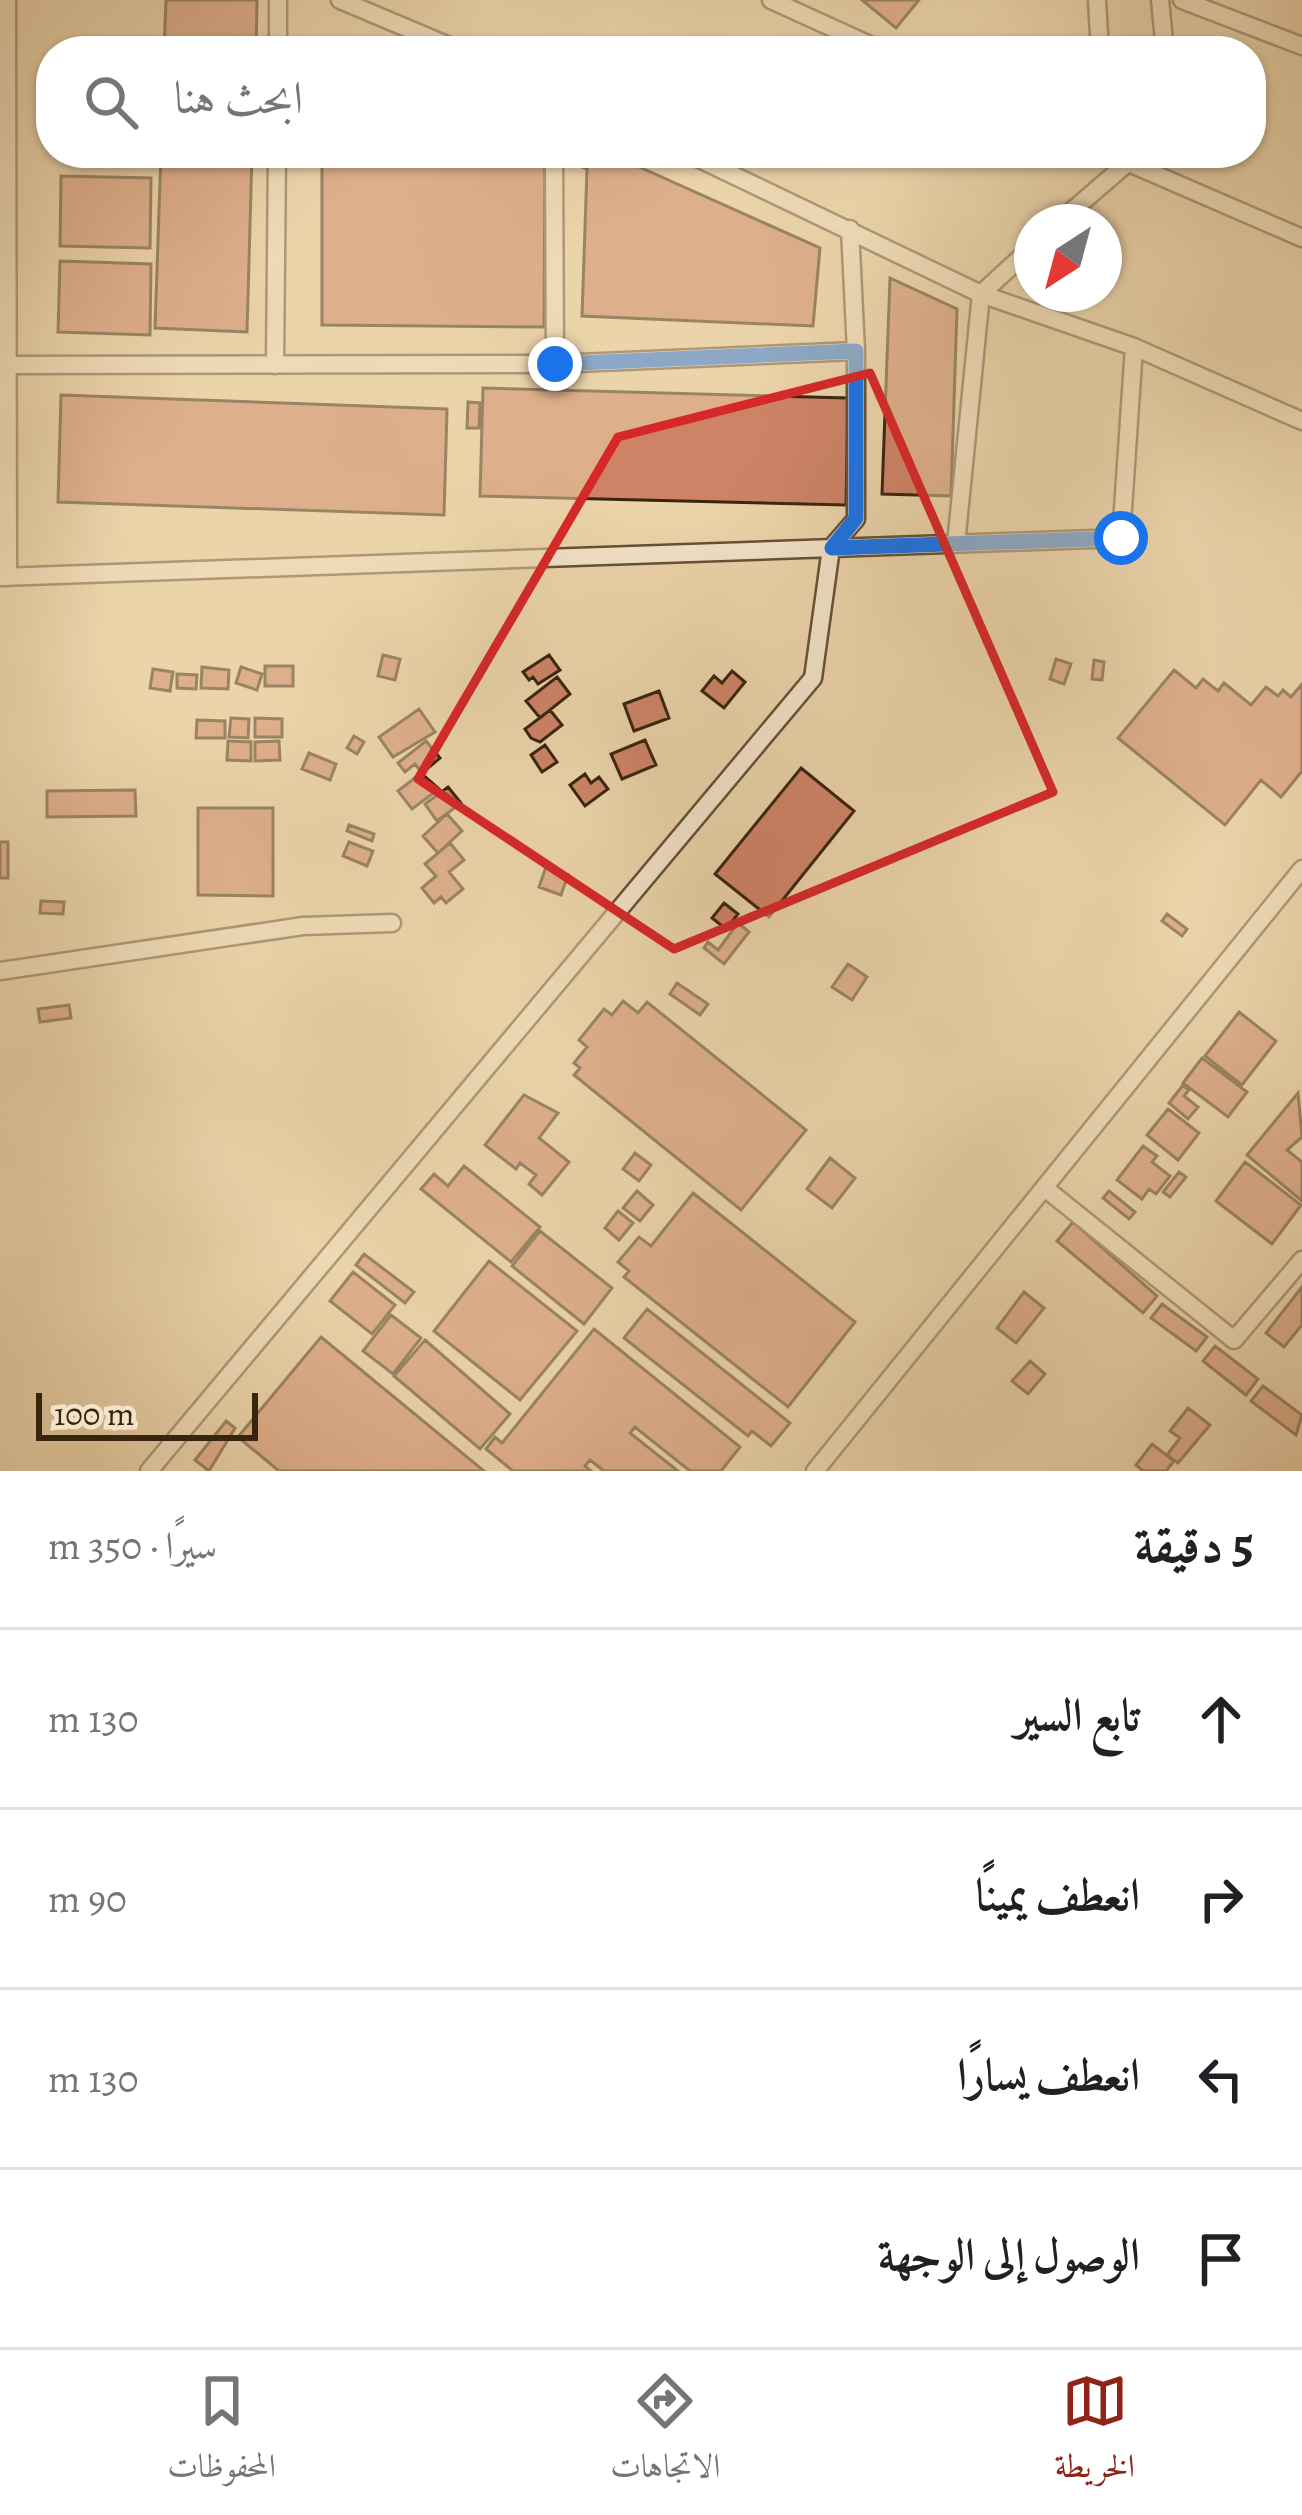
<!DOCTYPE html>
<html lang="ar">
<head>
<meta charset="utf-8">
<style>
  body { margin:0; font-family:Alegreya,Amiri,serif; background:#f2f2f2; color:#202124; direction:rtl }
  .compass { position:absolute; left:1014px; top:204px; width:108px; height:108px; border-radius:50%; background:#fff; box-shadow:0 3px 9px #0004; rotate:216deg }
  .scale { position:absolute; left:36px; bottom:30px; width:222px; box-sizing:border-box; padding-left:12px; border:6px solid #382510; border-top:0; font-size:33px; line-height:42px; white-space:nowrap; color:#382510; -webkit-text-stroke:9px #f2e2c8; paint-order:stroke }
  .stop { position:absolute; width:36px; height:36px; margin:-27px; border:9px solid #1a73e8; border-radius:50%; background:#fff }
  .stop.end { background:#1a73e8; border-color:#fff; box-shadow:0 3px 12px #0008 }
  .list { margin:0; padding:0; list-style:none }
  h2 { display:flex; justify-content:space-between; align-items:center; height:156px; margin:0; padding:0 48px; font-size:51px }
  h2 small { font-size:39px; font-weight:400; color:#757577 }
  .list li { display:grid; grid-template-columns:78px 1fr auto; gap:36px; align-items:center; box-sizing:border-box; height:180px; padding:0 48px; border-top:3px solid #e0e0e0 }
  .list b { display:block; font-size:45px; white-space:nowrap }
  .list em { font-size:39px; font-style:normal; color:#757577 }
  .icon { flex:none; width:66px; height:66px; fill:none; stroke:currentColor; stroke-width:2; stroke-linecap:round; stroke-linejoin:round }
  .map { position:relative; flex:none; width:1302px; height:1471px; overflow:hidden; direction:ltr }
  .search { position:absolute; background:#fff; box-shadow:0 3px 9px #0004; left:36px; right:36px; top:36px; height:132px; display:flex; align-items:center; gap:30px; box-sizing:border-box; padding:0 42px; border-radius:48px; color:#757577; font-size:45px }
  .sheet { height:876px; background:#fff }
  nav { display:flex; justify-content:space-around; align-items:center; box-sizing:border-box; height:168px; border-top:3px solid #e0e0e0; background:#fff; font-size:33px; color:#757577 }
  nav a { display:grid; justify-items:center; gap:6px }
  nav .on { color:#8f2418 }
  .map>svg:first-child { display:block }
</style>
</head>
<body>
<div class="map">
<svg width="1302" height="1471" viewBox="0 0 1302 1471">
  <rect width="100%" height="100%" fill="#ebd3aa"/>
  <filter id="stains"><feTurbulence type="fractalNoise" baseFrequency=".00167" numOctaves="4"/><feColorMatrix values="0 0 0 0 .2 0 0 0 0 .09 0 0 0 0 .02 0 0 0 .5 -.17"/></filter>
  <radialGradient id="worn" r=".72"><stop offset=".6" stop-color="#630" stop-opacity="0"/><stop offset="1" stop-color="#630" stop-opacity=".3"/></radialGradient>
  <path fill="#ce8367" stroke="#382510" stroke-width="3" d="M166,0H257L256,51H164Z
    M862,0H919L896,28Z
    M323,47L365,48V51H323Z
    M161,153H252L247,332L155,328Z
    M322,153H545L544,327L322,325Z
    M573,153H608L820,248L813,326L582,316L587,169L573,163Z
    M61,176L151,178L150,248L60,246Z
    M60,261L151,264L150,335L58,332Z
    M890,278L957,309L951,496L882,494Z
    M483,388L848,398L846,505L480,496Z
    M61,395L447,409L444,515L58,502Z
    M468,402L480,403L479,428H467Z
    M383,655L400,659L395,680L378,676Z
    M549,655L560,670L538,684L533,677L529,680L523,672Z
    M1056,659L1071,664L1064,684L1050,679Z
    M1094,660L1104,662L1102,680L1092,679Z
    M265,666H293V686H265Z
    M202,667L229,670L228,689L201,688Z
    M241,667L262,674L257,690L236,683Z
    M153,669L173,672L170,691L150,688Z
    M1174,670L1196,688L1203,679L1218,691L1224,683L1251,705L1266,687L1278,696L1283,690L1291,697L1302,684V771L1281,797L1261,780L1225,825L1118,738Z
    M732,671L745,682L724,708L702,691L714,676L722,683Z
    M177,674L197,675L196,689L177,688Z
    M557,677L570,694L540,718L526,701Z
    M659,691L669,718L634,731L624,704Z
    M419,709L435,732L393,757L379,737Z
    M550,710L562,725L540,742L531,738L525,729Z
    M231,718L249,719L248,738L229,737Z
    M255,718L282,719V737H255Z
    M197,720L225,721V738H196Z
    M354,736L364,742L357,754L347,748Z
    M645,740L656,765L622,779L611,754Z
    M228,741L251,742V761L227,760Z
    M279,741L280,760L255,761V742Z
    M426,741L440,758L422,773L415,764L405,772L398,763Z
    M545,745L557,762L542,772L531,755Z
    M309,753L336,764L330,780L302,769Z
    M801,768L854,811L769,917L715,874Z
    M421,773L439,789L412,809L398,791Z
    M585,774L591,783L599,777L608,789L585,806L570,785Z
    M448,787L461,803L437,821L425,804Z
    M135,790L136,816L47,817V791Z
    M198,808H273V896L198,895Z
    M447,814L462,831L438,853L423,836Z
    M349,825L374,834L372,841L347,831Z
    M0,842H8V878H0Z
    M349,842L373,851L367,866L343,856Z
    M450,843L464,860L449,872L463,889L446,903L441,897L434,903L422,888L436,876L425,864Z
    M546,867L568,875L561,895L539,887Z
    M41,901L64,902L63,914L40,913Z
    M724,903L738,914L726,929L712,918Z
    M1167,914L1187,929L1182,936L1162,921Z
    M738,923L749,932L724,964L704,948L708,942L718,950Z
    M848,964L867,977L852,1000L832,987Z
    M677,983L708,1004L700,1015L670,994Z
    M623,1001L638,1013L647,1002L806,1130L741,1210L574,1075L580,1068L574,1063L587,1047L579,1040L604,1009L612,1015Z
    M69,1005L71,1018L40,1022L38,1009Z
    M1239,1012L1276,1041L1242,1085L1205,1056Z
    M1202,1058L1247,1092L1228,1117L1183,1083Z
    M1183,1085L1189,1090L1184,1096L1198,1107L1188,1119L1169,1103Z
    M1298,1093L1302,1137L1287,1150L1302,1162V1201L1247,1155Z
    M524,1095L558,1113L539,1138L569,1162L542,1195L529,1184L536,1175L520,1163L516,1169L485,1145Z
    M1168,1109L1199,1133L1178,1160L1147,1135Z
    M1143,1146L1157,1156L1152,1162L1170,1176L1156,1194L1149,1189L1142,1199L1117,1180Z
    M635,1153L651,1165L639,1181L623,1169Z
    M830,1158L855,1178L832,1208L807,1189Z
    M1245,1162L1301,1205L1272,1244L1216,1201Z
    M464,1166L540,1227L511,1262L421,1189L434,1174L448,1186Z
    M1179,1172L1186,1177L1170,1197L1163,1192Z
    M637,1191L653,1205L640,1221L623,1208Z
    M1109,1191L1135,1212L1129,1219L1103,1198Z
    M693,1193L855,1322L788,1407L624,1277L629,1271L618,1262L639,1237L651,1246Z
    M618,1211L633,1223L619,1240L605,1228Z
    M1073,1222L1157,1296L1143,1313L1057,1241Z
    M540,1231L612,1288L584,1324L512,1266Z
    M364,1254L414,1292L405,1303L356,1265Z
    M489,1261L577,1331L520,1400L434,1331Z
    M353,1272L395,1305L372,1334L330,1301Z
    M1302,1287V1325L1284,1347L1266,1333Z
    M1024,1292L1044,1308L1016,1343L997,1328Z
    M1162,1304L1207,1337L1196,1351L1151,1318Z
    M647,1309L790,1423L771,1446L752,1431L748,1436L624,1338Z
    M391,1315L421,1338L393,1374L363,1351Z
    M594,1329L740,1447L721,1471H690L635,1427L630,1433L678,1471H604L590,1460L585,1466L591,1471H513L486,1449L495,1437L502,1443Z
    M321,1337L484,1471H279L238,1437Z
    M425,1340L510,1414L480,1449L394,1376Z
    M1215,1346L1258,1379L1246,1395L1203,1361Z
    M1030,1361L1045,1374L1028,1394L1012,1381Z
    M1263,1386L1302,1415L1296,1435L1251,1401Z
    M1188,1408L1210,1425L1178,1463L1167,1455L1180,1438L1170,1431Z
    M226,1421L235,1428L209,1471L195,1460Z
    M1152,1444L1174,1461L1166,1471H1143L1136,1465Z"/>
  <g fill="none" stroke-linecap="round" stroke-linejoin="round">
    <g stroke="#655036" stroke-width="21">
      <path id="street" d="M7,0L8,577
        M340,0L461,51
        M771,0L883,51
        M1097,0L1100,51
        M1160,0L1165,51
        M1182,0L1302,46
        M278,51V0
        M554,153L555,364
        M687,153L981,294L1134,347L1302,421
        M1106,153L1302,238
        M1059,222L1139,153
        M8,365L555,364L856,351L850,229
        M275,365L277,153
        M956,544L981,294L1032,247
        M0,577L1121,538L1134,347
        M0,971L303,926L392,923
        M1046,1189L1234,1340L1302,1260
        M149,1471L813,678L831,548L856,519V351
        M815,1471L1302,869"/>
    </g>
    <use href="#street" stroke="#f2e2c8" stroke-width="16"/>
  </g>
  <g fill="none" stroke-linecap="round" stroke-linejoin="round">
    <path stroke="#1a73e8" stroke-width="15" d="M555,364L856,351V518L832,548L1121,538"/>
  </g>
  <path d="M0 0H1302V1471H0ZM870,373L1053,792L674,949L418,779L618,437Z" fill="#ebd3aa" fill-opacity=".55" fill-rule="evenodd"/>
  <path fill="none" stroke="#d62828" stroke-width="9" stroke-linejoin="round" d="M870,373L1053,792L674,949L418,779L618,437Z"/>
  <rect width="100%" height="100%" filter="url(#stains)"/>
  <rect width="100%" height="100%" fill="url(#worn)"/>
</svg>
<svg class="compass" viewBox="-18 -18 36 36"><path d="M0-13l5 13h-10z" fill="#e53935"/><path d="M0 13l5-13h-10z" fill="#757577"/></svg>
<div class="scale">100 m</div>
<div class="stop" style="left:1121px;top:538px"></div>
<div class="stop end" style="left:555px;top:364px"></div>
<div class="search"><svg class="icon" aria-label="search" viewBox="0 0 24 24"><circle cx="10" cy="10" r="6"/><path d="M15 15l6 6"/></svg>ابحث هنا</div>
</div>
<section class="sheet">
<h2>5 دقيقة<small>سيرًا · 350 m</small></h2>
<ul class="list">
<li><svg class="icon" aria-label="ahead" viewBox="0 0 24 24"><path d="M12 20V5M6 11l6-6 6 6"/></svg><div><b>تابع السير</b></div><em>130 m</em></li>
<li><svg class="icon" aria-label="right" viewBox="0 0 24 24"><path d="M7 20v-9h11M14 6l5 5-5 5"/></svg><div><b>انعطف يمينًا</b></div><em>90 m</em></li>
<li><svg class="icon" aria-label="left" viewBox="0 0 24 24"><path d="M17 20v-9H6M10 6l-5 5 5 5"/></svg><div><b>انعطف يسارًا</b></div><em>130 m</em></li>
<li><svg class="icon" aria-label="arrive" viewBox="0 0 24 24"><path d="M6 21V4h12l-3 4 3 4H6"/></svg><div><b>الوصول إلى الوجهة</b></div></li>
</ul>
</section>
<nav>
<a class="on"><svg class="icon" aria-label="map" viewBox="0 0 24 24"><path d="M3 6l6-2 6 2 6-2v14l-6 2-6-2-6 2zM9 4v14M15 6v14"/></svg>الخريطة</a>
<a><svg class="icon" aria-label="directions" viewBox="0 0 24 24"><path d="M12 3l9 9-9 9-9-9zM9 14v-3h6M13 9l2 2-2 2"/></svg>الاتجاهات</a>
<a><svg class="icon" aria-label="saved" viewBox="0 0 24 24"><path d="M7 4h10v16l-5-4-5 4z"/></svg>المحفوظات</a>
</nav>
</body>
</html>
